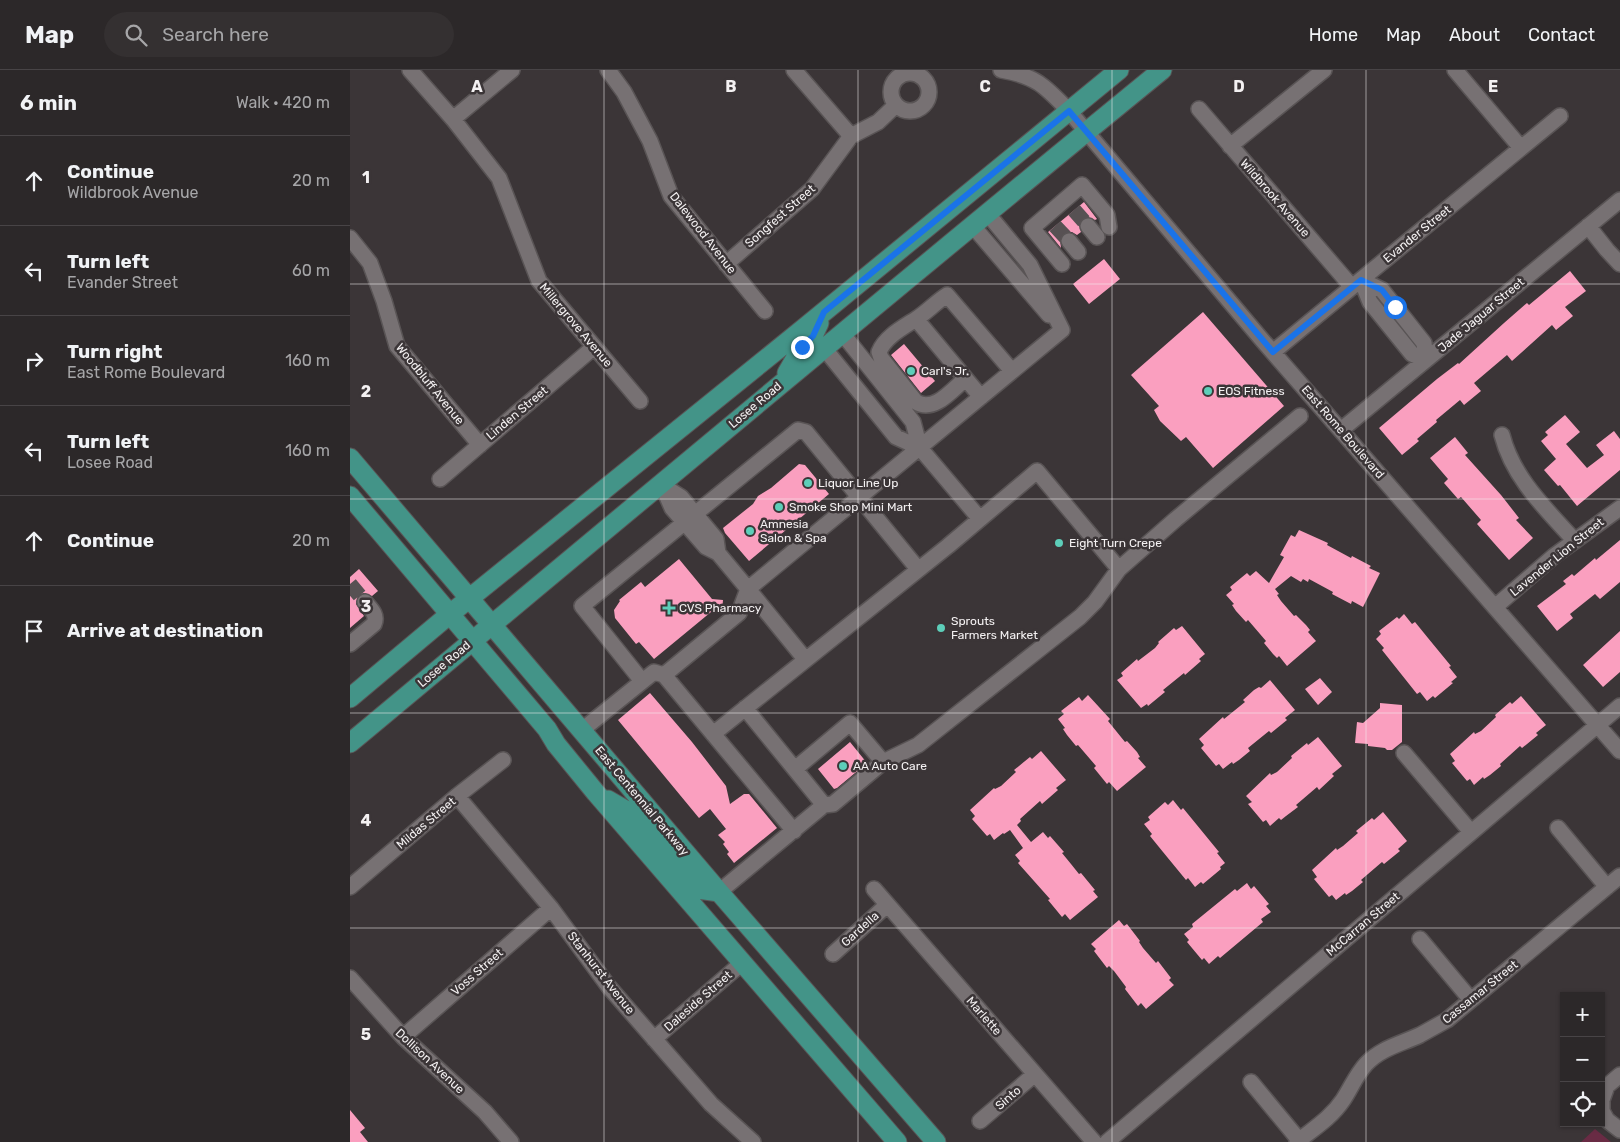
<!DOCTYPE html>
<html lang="en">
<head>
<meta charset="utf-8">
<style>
  body { margin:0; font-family:Rubik,sans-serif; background:#343031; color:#f1f3f6 }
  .controls { position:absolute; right:15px; bottom:15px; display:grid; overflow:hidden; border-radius:0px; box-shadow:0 1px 4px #0004 }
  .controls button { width:45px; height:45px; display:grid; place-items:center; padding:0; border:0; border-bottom:1px solid #484446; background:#2c2829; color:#f1f3f6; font:25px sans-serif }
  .stop { position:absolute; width:15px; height:15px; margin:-11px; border:4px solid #1a73e8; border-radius:50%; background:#fff }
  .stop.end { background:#1a73e8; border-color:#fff; box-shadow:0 1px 5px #0008 }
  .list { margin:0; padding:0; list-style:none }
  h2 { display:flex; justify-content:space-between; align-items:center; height:65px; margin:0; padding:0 20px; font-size:21px }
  h2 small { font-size:16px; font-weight:400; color:#a6a6a8 }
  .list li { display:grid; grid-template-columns:32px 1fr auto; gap:15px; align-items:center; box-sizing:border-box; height:90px; padding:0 20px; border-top:1px solid #484446 }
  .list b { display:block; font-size:19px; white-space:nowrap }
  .list p { margin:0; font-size:16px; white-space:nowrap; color:#a6a6a8 }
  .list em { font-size:16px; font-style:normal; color:#a6a6a8 }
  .icon { flex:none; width:28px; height:28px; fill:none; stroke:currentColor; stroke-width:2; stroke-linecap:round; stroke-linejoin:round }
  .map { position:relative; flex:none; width:1270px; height:1072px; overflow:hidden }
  header { display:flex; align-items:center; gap:30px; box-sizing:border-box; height:70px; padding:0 25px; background:#2c2829; border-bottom:1px solid #484446 }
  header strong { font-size:24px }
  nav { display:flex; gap:28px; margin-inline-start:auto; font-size:18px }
  .search { width:350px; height:45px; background:#343031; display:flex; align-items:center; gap:12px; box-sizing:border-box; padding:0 18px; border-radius:28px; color:#a6a6a8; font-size:19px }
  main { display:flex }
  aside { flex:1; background:#2c2829 }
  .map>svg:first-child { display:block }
</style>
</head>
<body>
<header>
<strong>Map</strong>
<div class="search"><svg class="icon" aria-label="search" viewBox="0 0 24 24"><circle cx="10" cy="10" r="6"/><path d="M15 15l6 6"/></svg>Search here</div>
<nav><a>Home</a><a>Map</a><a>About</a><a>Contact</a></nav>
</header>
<main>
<aside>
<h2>6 min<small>Walk · 420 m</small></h2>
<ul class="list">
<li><svg class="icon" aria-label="ahead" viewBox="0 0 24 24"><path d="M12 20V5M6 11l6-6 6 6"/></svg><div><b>Continue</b><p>Wildbrook Avenue</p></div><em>20 m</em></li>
<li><svg class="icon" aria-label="left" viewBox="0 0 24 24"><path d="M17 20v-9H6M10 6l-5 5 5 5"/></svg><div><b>Turn left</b><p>Evander Street</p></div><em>60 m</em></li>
<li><svg class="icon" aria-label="right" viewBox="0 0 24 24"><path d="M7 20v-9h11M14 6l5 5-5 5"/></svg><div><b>Turn right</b><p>East Rome Boulevard</p></div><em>160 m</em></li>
<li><svg class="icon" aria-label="left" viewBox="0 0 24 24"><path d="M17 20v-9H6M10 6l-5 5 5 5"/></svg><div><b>Turn left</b><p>Losee Road</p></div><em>160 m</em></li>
<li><svg class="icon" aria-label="ahead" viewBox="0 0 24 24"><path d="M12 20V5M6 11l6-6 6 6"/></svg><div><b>Continue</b></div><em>20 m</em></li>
<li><svg class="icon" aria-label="arrive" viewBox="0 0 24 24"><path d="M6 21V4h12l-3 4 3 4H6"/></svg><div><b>Arrive at destination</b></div></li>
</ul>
</aside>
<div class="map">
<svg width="1270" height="1072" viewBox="0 0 1270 1072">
  <rect width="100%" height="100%" fill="#3b3537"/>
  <path fill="#692b44" d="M1245,1059L1261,1072H1231Z"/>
  <path fill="#fa9fbf" d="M734,132L747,149L745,150L737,147L732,148L729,153L731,162L727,165L722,162L713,163L710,168L711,178L698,162Z
    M754,189L770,209L739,234L723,214Z
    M1220,201L1236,221L1215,237L1223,246L1206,260L1202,255L1162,291L1157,285L1124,313L1131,321L1114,335L1110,330L1086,350L1087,352L1067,369L1069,371L1052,385L1029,358L1087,309L1108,293L1109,294L1154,253L1177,233L1179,235Z
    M853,242L934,336L863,398L836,367L831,371L810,351L804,340L809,336L781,305Z
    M554,274L585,311L571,323L541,285Z
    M1215,345L1230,362L1216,374L1237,398L1254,385L1246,375L1264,361L1270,369V400L1227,436L1210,415L1208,416L1194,400L1206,389L1191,371L1198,365L1195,362Z
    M1105,367L1118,383L1115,385L1151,425L1169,448L1166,450L1183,468L1159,490L1127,454L1131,450L1111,427L1108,429L1094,413L1098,409L1080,388Z
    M449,394L455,395L479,424L399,491L375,463L373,458L403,434L408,426L421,418Z
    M949,460L978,473L977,475L1001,488L1002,486L1021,496L1019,498L1030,503L1013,537L1002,531L1001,534L982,524L983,522L959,509L958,512L953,509L951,512L941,506L925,519L929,524L927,525L931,531L944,546L946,545L956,555L960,560L958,562L966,571L937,596L929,586L927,588L923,584L914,573L916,571L898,550L896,552L886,541L882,535L884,534L876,525L882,520L880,517L897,503L900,506L906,501L919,513L934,487L930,485L941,465L945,467Z
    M1270,470V512L1250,529L1245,524L1220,544L1223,548L1207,561L1187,536L1216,514L1213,511L1222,504L1224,506L1245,488L1246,490Z
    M329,489L362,529L373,530L372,542H361L304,589L289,572L286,574L265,548L264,540L270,531L269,530L291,512L295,517Z
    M9,499L28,521L22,526L14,523L8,525L6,534L14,546L0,558V507Z
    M1054,544L1062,554L1065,552L1078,568L1101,596L1099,597L1107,607L1101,612L1103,613L1085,628L1083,626L1077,631L1070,622L1067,624L1032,580L1034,578L1026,569L1031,564L1029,561L1047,547L1049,549Z
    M832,556L855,584L849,589L851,591L835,605L834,603L813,620L815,622L798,636L797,634L791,638L767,610L773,606L771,603L787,589L788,591L805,578L809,573L808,572L824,558L826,560Z
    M1270,561V602L1253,617L1233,595Z
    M970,608L982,622L968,635L955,619Z
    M920,610L945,640L935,648L937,650L921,663L919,661L898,678L900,681L889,690L883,694L882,692L873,699L869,694L866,696L851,678L854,675L849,669L873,647L874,649L895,632L893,630L904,620L909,617L911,618Z
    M300,623L342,672L376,716L380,734L394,724H399L427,758L384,793L377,784L379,782L373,774L375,772L368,765L376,759L360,739L349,748L268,650Z
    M738,625L760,649L758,651L775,672L777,671L787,682L790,687L788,688L796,697L767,721L759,712L757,714L744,698L746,696L728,675L726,676L717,665L713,659L715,658L708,649L714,644L711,641L729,627L732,631Z
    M1171,626L1196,655L1186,663L1188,665L1172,678L1170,676L1150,694L1151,696L1140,705L1134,709L1133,707L1124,715L1120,709L1117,711L1102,693L1105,691L1100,684L1124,662L1125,664L1131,661L1146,647L1145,645L1160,632L1162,634Z
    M1030,633L1052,635V672L1042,680H1037L1035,678L1018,676V674L1005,673L1007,652L1013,653L1030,638Z
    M968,667L992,696L982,704L984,706L969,720L967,717L946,735L948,737L936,746L931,750L929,748L920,756L916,750L913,752L898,734L902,732L896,726L920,703L921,705L927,702L942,688L941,686L957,673L958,675Z
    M500,672L517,693L487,718L484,719L468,699Z
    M691,681L716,710L706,718L708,720L692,734L690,731L670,749L671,751L667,755L681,772L693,762L698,768L700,766L714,782L712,783L721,794L729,804L731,803L745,820L743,821L748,827L720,850L715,844L712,847L698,830L700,829L668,793L670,791L665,785L673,778L660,760L654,764L653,763L644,770L640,764L637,766L622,749L625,746L620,740L644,718L645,719L651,716L666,702L664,700L680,687L682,689Z
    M823,730L831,740L833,738L869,782L867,783L875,793L870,797L871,799L853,814L851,812L845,817L838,808L836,810L813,782L800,766L802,764L794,754L800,750L798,747L815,732L818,735Z
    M1033,742L1057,771L1048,779L1050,781L1034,794L1032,792L1011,810L1013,812L1002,821L996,825L995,823L986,830L982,825L979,827L964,809L967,807L962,800L986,778L987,780L993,776L1008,763L1006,761L1022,748L1024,750Z
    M897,813L901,819L904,816L919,834L916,836L921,842L911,849L913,852L870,888L868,886L859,894L854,888L852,890L837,872L839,870L834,864L843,857L842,854L869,832L885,819L887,821Z
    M769,850L774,856L777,854L790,871L789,872L793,878L806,893L808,891L821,908L819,910L824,915L796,939L791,933L788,936L775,919L776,917L764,901L759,896L757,898L744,881L746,879L741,874Z
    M0,1040L15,1058L10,1062L18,1072H0Z"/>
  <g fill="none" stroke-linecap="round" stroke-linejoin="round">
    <path stroke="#575153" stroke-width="15" stroke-dasharray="15 8" stroke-linecap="butt" d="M724,140L738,156
      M705,156L719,171
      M0,514L15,532"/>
    <g stroke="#595455" stroke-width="18">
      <path id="minor" d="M60,0L103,49L149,108L189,211L290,331
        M258,0L274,22L300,71L321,126L415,241
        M444,0L501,66
        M651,0C686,6 695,16 719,41L913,271L1270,681
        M1105,0L1171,78
        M541 22a19 19 0 1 1 38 0a19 19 0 1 1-38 0Z
        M849,39L1002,217
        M103,49L162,0
        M880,76L974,0
        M637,143L680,195L712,260
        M622,155L699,245
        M738,156L747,167
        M1238,156L1257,180L1270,194
        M0,168L20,193L34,231L47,276L130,375
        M719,171L728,182
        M376,194L462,119L501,66L528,52L546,35
        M712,194L682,158L732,115L757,145L759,157
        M1011,210L1032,220L1074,273L1076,290
        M1011,210L1020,232L1062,284L1076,290
        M566,249L631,327
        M492,263L563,352L570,378L630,449
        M474,278L546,367L570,378
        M923,282L1210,46
        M615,309C602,320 584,343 566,332L531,288L529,282C535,267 552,258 566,249C577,242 586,232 597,225L662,301
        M991,360L1270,130
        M1152,365C1163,408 1195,438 1225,471
        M90,409L244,277
        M312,415L322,438L356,477L368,483L398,519L712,260
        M312,415L331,427L366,469L368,483
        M398,519L455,589
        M1145,537L1204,486L1270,438
        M0,574L24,554C28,545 21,539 15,532
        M314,605L444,761
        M292,611L232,536L448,360L456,362L568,499
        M395,638L474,735
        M232,660L304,602L314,605L389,543L398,519
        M363,664L598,476L687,401L769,499L826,449L950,346
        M1054,683L1121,762
        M533,692L568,675L730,547L745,532L769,499
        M107,726L201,838L259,917L361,1034L403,1072
        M1208,758L1257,817
        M0,817L107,726L153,690
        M524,819L744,1072
        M369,822L474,735L483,734L533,692L500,653L445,699
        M1070,869L1121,930
        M483,884L537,835
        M0,908L53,967L135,1042L161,1072
        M53,967L201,838
        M304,969L392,893
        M1270,1005L1257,1016L1252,1030V1041L1257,1050L1270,1060
        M901,1012L949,1070
        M630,1051L685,1004
        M757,1072L1270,636
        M947,1072C963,1059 981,1048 993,1030C1001,1018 1006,1005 1016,994C1031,978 1051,974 1070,965C1079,960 1088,955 1097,950L1270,806"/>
    </g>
    <g stroke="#595455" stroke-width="21">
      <path id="major" d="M437,303L452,277L463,266L469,253
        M0,388L369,822L586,1072
        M0,426L197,659L206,674L246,723L547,1072
        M0,628L100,544L453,259L769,0
        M0,673C270,448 540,222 812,0
        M258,730L282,744L348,819L369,822"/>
    </g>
    <use href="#minor" stroke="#777173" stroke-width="15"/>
    <use href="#major" stroke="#439488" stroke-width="19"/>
  </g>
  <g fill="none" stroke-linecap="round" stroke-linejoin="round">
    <path stroke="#1a73e8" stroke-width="6" d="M452,277L463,266L474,242L719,41L923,282L1011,210L1032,220L1045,237"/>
  </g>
  <path fill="none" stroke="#f4f1f2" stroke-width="1" stroke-opacity="0.55" d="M254,0V1072M508,0V1072M762,0V1072M1016,0V1072M0,214H1270M0,429H1270M0,643H1270M0,858H1270"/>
  <g fill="#5dceb9" stroke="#3b3537" stroke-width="2">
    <circle cx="561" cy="301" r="5"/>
    <circle cx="858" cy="321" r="5"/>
    <circle cx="458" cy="413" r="5"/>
    <circle cx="429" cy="437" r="5"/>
    <circle cx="400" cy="461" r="5"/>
    <circle cx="709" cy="473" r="5"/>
    <path d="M316.5 530.5h5v5h5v5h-5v5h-5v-5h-5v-5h5z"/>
    <circle cx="591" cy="558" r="5"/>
    <circle cx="493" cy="696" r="5"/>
  </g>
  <g text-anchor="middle" stroke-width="5" stroke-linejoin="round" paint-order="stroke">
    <g font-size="12" fill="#f4f1f2" stroke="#3b3537">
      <text transform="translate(925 128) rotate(49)" y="4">Wildbrook Avenue</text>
      <text transform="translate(430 146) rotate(-41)" y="4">Songfest Street</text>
      <text transform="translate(353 163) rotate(52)" y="4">Dalewood Avenue</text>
      <text transform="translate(1067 164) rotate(-39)" y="4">Evander Street</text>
      <text transform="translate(1131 245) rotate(-40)" y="4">Jade Jaguar Street</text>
      <text transform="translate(226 255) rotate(50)" y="4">Millergrove Avenue</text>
      <text transform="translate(80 314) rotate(51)" y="4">Woodbluff Avenue</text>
      <text transform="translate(405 335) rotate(-40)" y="4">Losee Road</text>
      <text transform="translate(167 343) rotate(-40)" y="4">Linden Street</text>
      <text transform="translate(993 362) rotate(49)" y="4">East Rome Boulevard</text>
      <text transform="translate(1207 487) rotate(-39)" y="4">Lavender Lion Street</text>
      <text transform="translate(94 594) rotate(-40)" y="4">Losee Road</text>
      <text transform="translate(292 731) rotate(50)" y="4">East Centennial Parkway</text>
      <text transform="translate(76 753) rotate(-40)" y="4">Mildas Street</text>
      <text transform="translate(1013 854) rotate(-40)" y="4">McCarran Street</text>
      <text transform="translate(510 859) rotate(-42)" y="4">Gardella</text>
      <text transform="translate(127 902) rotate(-41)" y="4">Voss Street</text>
      <text transform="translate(251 903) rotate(52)" y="4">Stanhurst Avenue</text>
      <text transform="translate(1130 922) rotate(-39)" y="4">Cassamar Street</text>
      <text transform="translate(348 931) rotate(-41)" y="4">Daleside Street</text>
      <text transform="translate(634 946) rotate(49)" y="4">Marlette</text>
      <text transform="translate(80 991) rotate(43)" y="4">Dollison Avenue</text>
      <text transform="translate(658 1028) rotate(-41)" y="4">Sinto</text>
    </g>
    <g font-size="12" fill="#f4f1f2" stroke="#3b3537" text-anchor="start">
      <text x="571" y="305">Carl's Jr.</text>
      <text x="868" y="325">EOS Fitness</text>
      <text x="468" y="417">Liquor Line Up</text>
      <text x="439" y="441">Smoke Shop Mini Mart</text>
      <text x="410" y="458">Amnesia<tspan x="410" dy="14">Salon &amp; Spa</tspan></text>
      <text x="719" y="477">Eight Turn Crepe</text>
      <text x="329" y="542">CVS Pharmacy</text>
      <text x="601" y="555">Sprouts<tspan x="601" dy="14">Farmers Market</tspan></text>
      <text x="503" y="700">AA Auto Care</text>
    </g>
  </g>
  <g font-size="16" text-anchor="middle" font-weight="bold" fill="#f4f1f2" stroke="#3b3537" stroke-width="5" stroke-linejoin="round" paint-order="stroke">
    <text x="127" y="22">A</text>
    <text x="381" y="22">B</text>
    <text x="635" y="22">C</text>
    <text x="889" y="22">D</text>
    <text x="1143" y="22">E</text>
    <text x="16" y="113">1</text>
    <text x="16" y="327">2</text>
    <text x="16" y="542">3</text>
    <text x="16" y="756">4</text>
    <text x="16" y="970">5</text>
  </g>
</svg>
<div class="controls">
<button>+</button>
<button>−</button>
<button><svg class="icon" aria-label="locate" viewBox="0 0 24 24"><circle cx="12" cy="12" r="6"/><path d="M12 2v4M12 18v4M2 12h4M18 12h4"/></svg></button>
</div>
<div class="stop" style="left:1045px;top:237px"></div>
<div class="stop end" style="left:452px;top:277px"></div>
</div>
</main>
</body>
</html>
